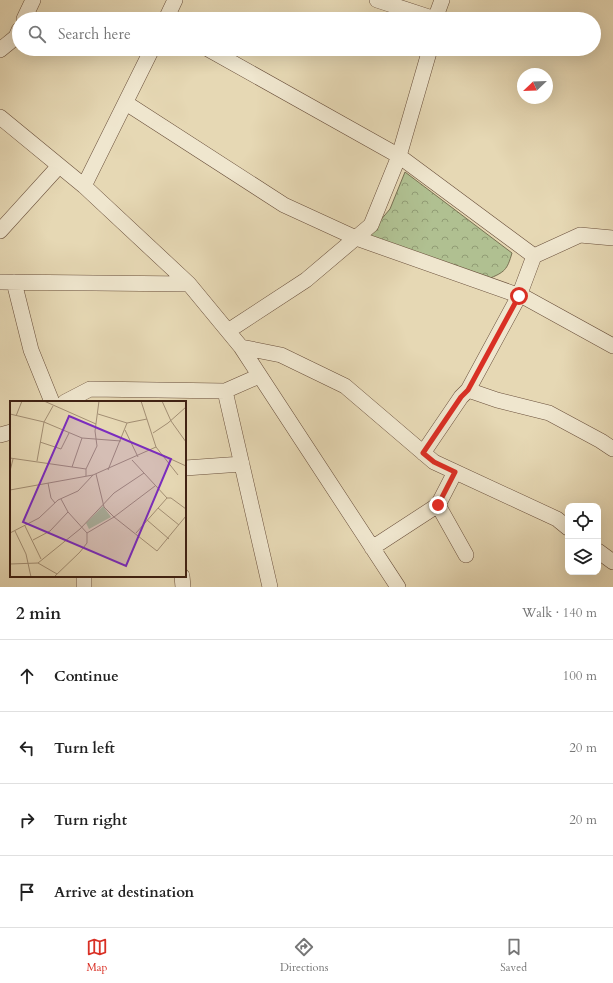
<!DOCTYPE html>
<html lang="en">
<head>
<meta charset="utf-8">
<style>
  body { margin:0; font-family:Cardo,serif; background:#f2f2f2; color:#222 }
  .controls { position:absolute; right:12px; bottom:12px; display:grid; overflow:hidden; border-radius:8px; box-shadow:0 4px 16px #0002 }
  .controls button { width:36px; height:36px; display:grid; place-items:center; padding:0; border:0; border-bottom:1px solid #e0e0e0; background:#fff; color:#222; font:20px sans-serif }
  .compass { position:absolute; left:517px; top:68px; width:36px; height:36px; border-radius:50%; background:#fff; box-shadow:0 4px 16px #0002; rotate:247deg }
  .stop { position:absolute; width:12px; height:12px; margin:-9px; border:3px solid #d93025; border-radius:50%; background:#fff }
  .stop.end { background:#d93025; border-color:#fff; box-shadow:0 1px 4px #0008 }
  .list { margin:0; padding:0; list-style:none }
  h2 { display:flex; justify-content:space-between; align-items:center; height:52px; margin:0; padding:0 16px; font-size:17px }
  h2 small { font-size:13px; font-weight:400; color:#767676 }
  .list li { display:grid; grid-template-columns:26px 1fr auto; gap:12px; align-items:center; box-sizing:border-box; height:72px; padding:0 16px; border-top:1px solid #e0e0e0 }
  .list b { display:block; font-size:15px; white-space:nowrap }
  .list em { font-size:13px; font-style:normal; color:#767676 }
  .icon { flex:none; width:22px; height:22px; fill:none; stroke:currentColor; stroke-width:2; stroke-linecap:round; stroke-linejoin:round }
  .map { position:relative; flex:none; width:613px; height:587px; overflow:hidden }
  .search { position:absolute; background:#fff; box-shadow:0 4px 16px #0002; left:12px; right:12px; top:12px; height:44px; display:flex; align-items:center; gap:10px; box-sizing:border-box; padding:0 14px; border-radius:22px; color:#767676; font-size:15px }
  .sheet { height:340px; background:#fff }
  nav { display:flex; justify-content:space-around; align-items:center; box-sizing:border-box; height:56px; border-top:1px solid #e0e0e0; background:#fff; font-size:11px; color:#767676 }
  nav a { display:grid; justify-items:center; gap:2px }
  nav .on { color:#d93025 }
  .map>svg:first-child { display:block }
</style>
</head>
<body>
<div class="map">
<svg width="613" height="587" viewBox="0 0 613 587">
  <defs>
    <pattern id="forest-crowns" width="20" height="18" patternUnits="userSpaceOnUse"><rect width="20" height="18" fill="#b0c091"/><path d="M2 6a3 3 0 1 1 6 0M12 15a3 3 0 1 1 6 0" fill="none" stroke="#919c75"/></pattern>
  </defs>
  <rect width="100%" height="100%" fill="#e6d8b4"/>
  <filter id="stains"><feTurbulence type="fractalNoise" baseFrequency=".005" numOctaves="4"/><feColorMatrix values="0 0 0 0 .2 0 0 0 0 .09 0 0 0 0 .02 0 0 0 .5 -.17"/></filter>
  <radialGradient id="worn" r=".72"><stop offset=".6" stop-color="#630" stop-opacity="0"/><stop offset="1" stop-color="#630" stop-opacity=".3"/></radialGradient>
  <path fill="url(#forest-crowns)" stroke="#787052" d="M405,172L512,253C507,270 505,272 488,279L368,235L390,209Z"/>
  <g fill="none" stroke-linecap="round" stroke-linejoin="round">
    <g stroke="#694f3b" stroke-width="16">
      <path id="street" d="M377,0L435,19
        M24,19L33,0
        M166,19L175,0
        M435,19L442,0
        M208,49L399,156L371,225L306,280L228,331
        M430,49L399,156L534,256
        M0,50L16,37L19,30
        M126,103L284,205L356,238L526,298L613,346
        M0,117L84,186L189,284L241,347L398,587
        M84,186L152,49
        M0,231L59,166
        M0,282L189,284
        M14,282L31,350L52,402
        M241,347L281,355L345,386L434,462L557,519L568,528
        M468,390L519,296L534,256L580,235L613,238
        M225,391L270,587
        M65,402L90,389L225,391L259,376
        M0,435L11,432
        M423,453L461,397L468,390L497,400L549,413L601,441L613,449
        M185,468L242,464
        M438,505L466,555
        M372,548L438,505L455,472
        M598,551L613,562
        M84,576V587
        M182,576L183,587"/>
    </g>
    <use href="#street" stroke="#efe6ce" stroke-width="15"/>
  </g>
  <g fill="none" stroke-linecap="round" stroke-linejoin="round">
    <path stroke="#d93025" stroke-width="5" d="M438,505L455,472L434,462L423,453L461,397L468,390L519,296"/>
  </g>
  <g transform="translate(10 401)">
    <rect width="176" height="176" fill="#e6d8b4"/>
    <path d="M93,105L101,116L79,128L76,122Z" fill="#b0c091"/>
    <path fill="none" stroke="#a38f74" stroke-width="1" d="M34,0L86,23M131,0L146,46L168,74M152,0L161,20L176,41M0,13L34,21L72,37L111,40M88,13L117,22L137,18M6,15L12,0M115,29L128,56M143,32L158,22L176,6M30,41L51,48L59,32M152,54L176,65M0,57L76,68M122,59L157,97H161L176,108M27,60L34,21L43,5M62,66L72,37M98,69L117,22M0,70L3,58M86,73L94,106L104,116L145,85M76,75V68L87,45L85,30L89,0M38,82L41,97L45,102M0,89L83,74L146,46M148,107L169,124M137,119L159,138M15,125L31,158M5,130L16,153L21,176M0,132L29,117L48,99L68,90L83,74M77,132L104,116L147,150L176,115M126,132L157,97M23,139L40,130L58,111L51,98M28,162L47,173M0,163L28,162L70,128L104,92L134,72M44,176L70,151L77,142V132L58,111"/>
    <path fill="#7b2cbf" fill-opacity="0.15" stroke="#7b2cbf" stroke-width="2" d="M59,15L161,58L116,165L13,121Z"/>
    <rect width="176" height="176" fill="none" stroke="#3f2113" stroke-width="2"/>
  </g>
  <rect width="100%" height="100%" filter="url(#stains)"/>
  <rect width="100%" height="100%" fill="url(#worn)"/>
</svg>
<div class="controls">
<button><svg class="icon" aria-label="locate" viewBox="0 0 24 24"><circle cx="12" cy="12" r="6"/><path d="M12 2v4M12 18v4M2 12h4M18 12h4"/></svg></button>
<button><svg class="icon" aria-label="layers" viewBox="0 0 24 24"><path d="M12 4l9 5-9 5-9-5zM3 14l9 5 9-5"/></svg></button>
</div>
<svg class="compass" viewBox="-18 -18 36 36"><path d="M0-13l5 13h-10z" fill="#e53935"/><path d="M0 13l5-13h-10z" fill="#767676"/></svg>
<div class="stop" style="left:519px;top:296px"></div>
<div class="stop end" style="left:438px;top:505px"></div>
<div class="search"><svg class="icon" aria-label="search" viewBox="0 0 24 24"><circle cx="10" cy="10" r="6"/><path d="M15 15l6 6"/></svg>Search here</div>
</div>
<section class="sheet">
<h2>2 min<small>Walk · 140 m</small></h2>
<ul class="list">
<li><svg class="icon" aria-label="ahead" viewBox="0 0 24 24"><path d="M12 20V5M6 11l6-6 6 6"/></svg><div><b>Continue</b></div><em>100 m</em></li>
<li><svg class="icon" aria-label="left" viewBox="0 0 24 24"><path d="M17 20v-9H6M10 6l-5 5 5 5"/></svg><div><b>Turn left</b></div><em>20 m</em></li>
<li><svg class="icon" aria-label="right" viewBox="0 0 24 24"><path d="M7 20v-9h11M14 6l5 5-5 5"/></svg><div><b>Turn right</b></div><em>20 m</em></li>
<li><svg class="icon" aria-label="arrive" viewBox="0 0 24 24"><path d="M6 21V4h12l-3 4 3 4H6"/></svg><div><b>Arrive at destination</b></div></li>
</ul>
</section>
<nav>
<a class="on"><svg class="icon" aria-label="map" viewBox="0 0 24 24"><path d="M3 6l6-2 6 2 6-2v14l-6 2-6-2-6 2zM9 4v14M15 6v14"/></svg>Map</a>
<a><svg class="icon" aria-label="directions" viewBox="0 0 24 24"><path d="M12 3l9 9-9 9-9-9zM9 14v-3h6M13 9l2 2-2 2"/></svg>Directions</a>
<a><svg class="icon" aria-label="saved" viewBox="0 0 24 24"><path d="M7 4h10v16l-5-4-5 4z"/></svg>Saved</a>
</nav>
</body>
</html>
